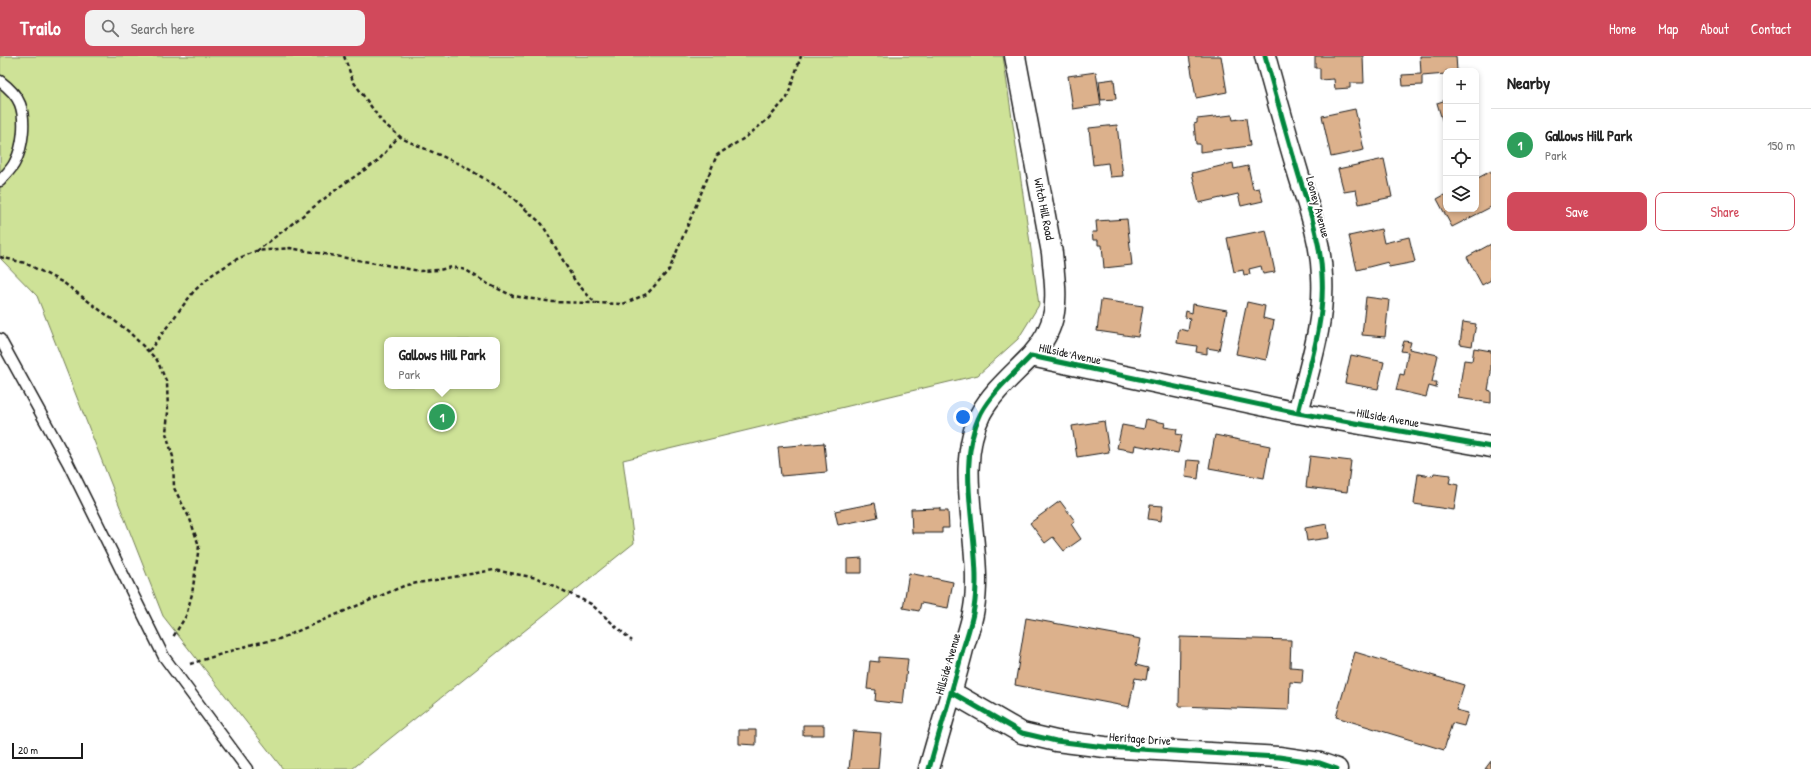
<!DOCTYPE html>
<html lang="en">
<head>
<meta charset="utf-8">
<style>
  body { margin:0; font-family:"Patrick Hand",sans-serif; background:#f2f2f2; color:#222 }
  .controls { position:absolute; right:12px; top:12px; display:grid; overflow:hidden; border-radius:8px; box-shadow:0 2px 6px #0003 }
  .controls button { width:36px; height:36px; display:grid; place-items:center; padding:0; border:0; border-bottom:1px solid #e0e0e0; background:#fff; color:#222; font:20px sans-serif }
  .scale { position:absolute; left:12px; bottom:10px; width:71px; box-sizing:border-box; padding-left:4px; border:2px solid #1c1c1c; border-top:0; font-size:11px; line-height:14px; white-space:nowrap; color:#1c1c1c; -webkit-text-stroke:3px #fff; paint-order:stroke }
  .you { position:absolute; left:963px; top:361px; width:14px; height:14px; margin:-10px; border:3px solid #fff; border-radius:50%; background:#1a73e8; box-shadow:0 0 0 6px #1a73e833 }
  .badge { display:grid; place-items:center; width:26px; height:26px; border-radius:50%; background:#d1495b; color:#fff; font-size:13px; font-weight:700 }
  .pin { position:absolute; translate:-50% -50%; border:2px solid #fff; box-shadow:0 1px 4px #0006 }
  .popup { position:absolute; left:384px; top:281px; width:116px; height:52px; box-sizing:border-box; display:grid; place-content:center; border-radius:8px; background:#fff; filter:drop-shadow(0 1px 3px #0005); font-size:13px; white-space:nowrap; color:#767676 }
  .popup b { font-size:15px; color:#222 }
  .popup::after { content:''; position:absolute; left:50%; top:100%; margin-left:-8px; border:8px solid transparent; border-top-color:#fff }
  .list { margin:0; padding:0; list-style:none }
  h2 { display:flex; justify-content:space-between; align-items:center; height:52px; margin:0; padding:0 16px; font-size:17px }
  h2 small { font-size:13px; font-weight:400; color:#767676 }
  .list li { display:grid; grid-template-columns:26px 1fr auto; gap:12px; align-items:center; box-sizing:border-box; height:72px; padding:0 16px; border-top:1px solid #e0e0e0 }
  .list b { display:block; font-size:15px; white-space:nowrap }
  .list p { margin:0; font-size:13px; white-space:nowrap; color:#767676 }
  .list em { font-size:13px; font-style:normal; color:#767676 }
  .actions { display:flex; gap:8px; padding:12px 16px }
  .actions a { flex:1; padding:9px 0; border:1px solid #d1495b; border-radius:8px; text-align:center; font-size:14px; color:#d1495b }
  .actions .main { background:#d1495b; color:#fff }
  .icon { flex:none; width:22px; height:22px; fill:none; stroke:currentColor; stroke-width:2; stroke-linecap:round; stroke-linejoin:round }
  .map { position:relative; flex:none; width:1491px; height:713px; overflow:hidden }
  header { display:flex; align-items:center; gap:24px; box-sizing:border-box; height:56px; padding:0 20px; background:#d1495b; color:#fff }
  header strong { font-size:19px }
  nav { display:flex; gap:22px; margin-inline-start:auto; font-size:14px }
  .search { width:280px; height:36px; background:#f2f2f2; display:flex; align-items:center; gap:10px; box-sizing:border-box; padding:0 14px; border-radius:8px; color:#767676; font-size:15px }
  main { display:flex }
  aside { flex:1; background:#fff }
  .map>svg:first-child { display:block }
</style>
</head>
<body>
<header>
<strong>Trailo</strong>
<div class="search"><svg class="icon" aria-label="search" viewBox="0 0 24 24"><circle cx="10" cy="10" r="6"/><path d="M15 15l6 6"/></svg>Search here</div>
<nav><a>Home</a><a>Map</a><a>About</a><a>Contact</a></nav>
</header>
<main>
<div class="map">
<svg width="1491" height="713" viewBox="0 0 1491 713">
  <rect width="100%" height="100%" fill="#fff"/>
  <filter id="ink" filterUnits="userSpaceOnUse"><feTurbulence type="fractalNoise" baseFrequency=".025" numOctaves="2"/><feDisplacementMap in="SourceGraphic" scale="8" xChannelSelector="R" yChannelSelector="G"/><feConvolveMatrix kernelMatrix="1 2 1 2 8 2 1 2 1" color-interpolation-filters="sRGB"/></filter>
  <g filter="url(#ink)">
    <path fill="#cee297" stroke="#757f5a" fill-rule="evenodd" d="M0,0H1003L1039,249L1018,283L978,319L623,404L634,487L352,713H283L163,560L37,240L0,202ZM387,284H497V330H387Z"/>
    <path fill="#dcb18c" stroke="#1c1c1c" d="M1189,0H1221L1227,36L1196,42Z
      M1315,0H1363L1364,27H1350V32L1335,33L1334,23L1320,24V12H1315Z
      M1420,0H1456L1457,15H1446V18L1422,20V29L1403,30L1402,19L1421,18Z
      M1096,16L1101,49L1073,53L1068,20Z
      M1114,23L1116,43L1101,44L1099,25Z
      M1446,44V77L1437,47Z
      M1355,53L1364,94L1331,101L1322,60Z
      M1232,59L1233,64L1246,62L1250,90L1200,96V88H1196L1194,68L1197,67V63Z
      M1117,69L1123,120L1110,121L1108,107L1093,109L1089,72Z
      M1384,103L1392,141L1359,148L1356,134L1344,136L1338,113Z
      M1233,107L1234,113L1248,110L1253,133L1259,132L1263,145L1241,150L1238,138L1199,147L1192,117Z
      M1491,115V151L1452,171L1437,143L1446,138V153H1476V123Z
      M1127,163L1132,209L1104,212L1102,189H1098V184H1093L1092,176H1097L1096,165Z
      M1381,173L1384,187L1409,181L1415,206L1389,211L1388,206L1357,214L1349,180Z
      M1266,174L1275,216L1263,218L1261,210L1249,213L1250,218L1244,219L1243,214L1234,216L1227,182Z
      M1491,188V224L1482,229L1467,201Z
      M1366,241L1389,244L1385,281L1362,279Z
      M1101,244L1143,250L1138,281L1097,275Z
      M1247,246L1265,250L1263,262L1274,265L1266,304L1236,298Z
      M1193,248L1227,254L1219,294L1207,292V298L1196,296L1197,290L1177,287L1179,273L1188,275L1190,262L1185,261L1186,255L1192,257Z
      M1463,266L1476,268L1472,290L1460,288Z
      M1404,285L1411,286L1409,293L1438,299L1432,326H1437L1436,332L1429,330L1426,341L1396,334L1400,318L1404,319L1408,296L1401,295Z
      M1474,292L1491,295V317L1488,334L1491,335V347L1458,342L1464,304L1472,305Z
      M1351,299L1384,306L1378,333L1345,327Z
      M1146,363L1165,367L1164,371L1177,373L1176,378L1182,379L1178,397L1135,389L1134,395L1117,392L1122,369L1144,373Z
      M1104,365L1109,396L1077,401L1072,370Z
      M1215,379L1270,390L1264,422L1209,412Z
      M824,387L827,416L781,420L778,391Z
      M1310,400L1351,405L1347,436L1306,431Z
      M1187,404L1200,405L1198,423L1185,421Z
      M1434,417L1451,419L1449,427L1458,429L1454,454L1414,448L1418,418L1433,420Z
      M1060,445L1075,465L1071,468L1081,483L1064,495L1053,481L1045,487L1030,467Z
      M875,447L878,461L838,469L835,455Z
      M1150,449L1163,450L1161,465L1148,463Z
      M940,452V455H948L949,472H942V477H912L911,453Z
      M1327,468L1329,482L1307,485L1305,472Z
      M862,502V517H847V503Z
      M909,517L953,526L948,552L921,547L919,555L903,552Z
      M1026,562L1141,583L1136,609L1148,612L1146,624L1135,622L1129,651L1015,629Z
      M1180,581L1291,584L1290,611L1303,612L1302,627L1290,626L1289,654L1179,650Z
      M1355,596L1464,629L1456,654L1468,657L1464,670L1452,667L1444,694L1336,661Z
      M879,601L908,603L903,648L875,645L876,634L867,633L870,605L879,606Z
      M803,669H824V679H803Z
      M739,674H756V689L739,688Z
      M853,675L881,677L878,713H849Z
      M1491,705V713H1485Z"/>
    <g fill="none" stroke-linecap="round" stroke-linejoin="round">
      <g stroke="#1c1c1c" stroke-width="13">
        <path id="lane" d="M0,25C8,31 16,38 20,48C26,64 23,91 15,106C12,113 5,119 0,125
          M0,283L68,407L164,601L247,713"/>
      </g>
      <g stroke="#1c1c1c" stroke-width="23">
        <path id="street" d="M1015,0L1052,197C1056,239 1062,267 1031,300
          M1265,0C1276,40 1287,80 1299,120C1309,152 1321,186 1322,220C1325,266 1309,312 1298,357
          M951,636L1022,677L1056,685L1105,691L1279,701L1320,707L1337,713
          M929,713C940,673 953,633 963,593C967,580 972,566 974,552C984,491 952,413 981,357C993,335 1014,318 1031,300L1298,357L1491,391"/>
      </g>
      <path stroke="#1c1c1c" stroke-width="2.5" stroke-dasharray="4 3" stroke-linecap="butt" d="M344,0L353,25L382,66L403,83L462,109L506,136L542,168L575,225L595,247L623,248L647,238L669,214L717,99L746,81L768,63L787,42L801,0
        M257,195L342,129L378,105L399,80
        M0,201L25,207L64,227L128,275L157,304L167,327L168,356L166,377L173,401L174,432L190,463L199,490L192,538L186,560L173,581
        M149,295L194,235L213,218L237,203L256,195L290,192L420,215L439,214L452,211L466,214L488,228L513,240L553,246L595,247
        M190,608L253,588L279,583L406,529L494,514L537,522L591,548L632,585"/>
      <use href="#lane" stroke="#fff" stroke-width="10"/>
      <use href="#street" stroke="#fff" stroke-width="20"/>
      <g stroke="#fff" stroke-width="8">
        <path id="cycleway" d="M1265,0C1276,40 1287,80 1299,120C1309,152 1321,186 1322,220C1325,266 1309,312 1298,357
          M951,636L1022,677L1056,685L1105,691L1279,701L1320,707L1337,713
          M929,713C940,673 953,633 963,593C967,580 972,566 974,552C984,491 952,413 981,357C993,335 1014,318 1031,300L1298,357L1491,391"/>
      </g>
      <use href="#cycleway" stroke="#00873e" stroke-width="5"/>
    </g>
  </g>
  <g text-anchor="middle" stroke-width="4" stroke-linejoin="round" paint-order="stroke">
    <g font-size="12" fill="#1c1c1c" stroke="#fff">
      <text transform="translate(1318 151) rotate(75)" y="4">Looney Avenue</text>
      <text transform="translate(1044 153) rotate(79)" y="4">Witch Hill Road</text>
      <text transform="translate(1070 298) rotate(12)" y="4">Hillside Avenue</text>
      <text transform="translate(1388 362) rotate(10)" y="4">Hillside Avenue</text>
      <text transform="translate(948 608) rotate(-74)" y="4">Hillside Avenue</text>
      <text transform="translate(1140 683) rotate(4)" y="4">Heritage Drive</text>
    </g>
  </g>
</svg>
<div class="controls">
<button>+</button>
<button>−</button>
<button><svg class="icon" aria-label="locate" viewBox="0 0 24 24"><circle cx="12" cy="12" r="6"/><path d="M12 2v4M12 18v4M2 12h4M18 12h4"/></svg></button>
<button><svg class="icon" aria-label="layers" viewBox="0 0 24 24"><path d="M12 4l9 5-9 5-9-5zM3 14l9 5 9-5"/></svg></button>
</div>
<div class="scale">20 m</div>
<div class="you"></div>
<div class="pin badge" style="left:442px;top:361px;background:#2e9e5b">1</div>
<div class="popup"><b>Gallows Hill Park</b>Park</div>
</div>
<aside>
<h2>Nearby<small></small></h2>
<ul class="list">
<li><span class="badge" style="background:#2e9e5b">1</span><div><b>Gallows Hill Park</b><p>Park</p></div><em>150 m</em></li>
</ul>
<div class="actions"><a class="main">Save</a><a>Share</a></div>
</aside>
</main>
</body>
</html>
